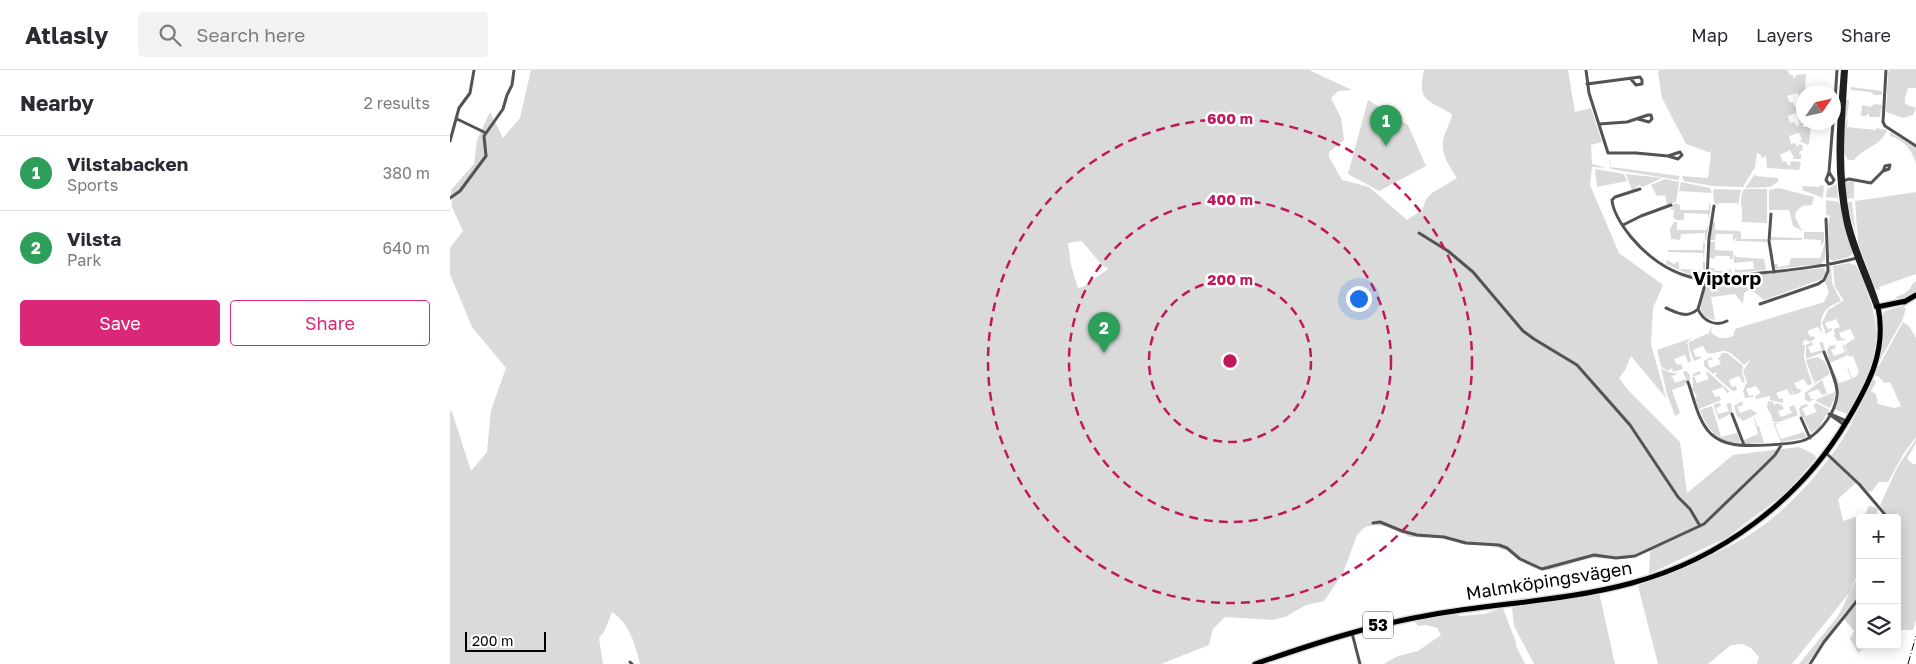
<!DOCTYPE html>
<html lang="en">
<head>
<meta charset="utf-8">
<style>
  body { margin:0; font-family:"Golos Text",sans-serif; background:#f2f2f3; color:#2b2b33 }
  .controls { position:absolute; right:15px; bottom:15px; display:grid; overflow:hidden; border-radius:5px; box-shadow:0 2px 12px #0003 }
  .controls button { width:45px; height:45px; display:grid; place-items:center; padding:0; border:0; border-bottom:1px solid #e1e1e2; background:#fff; color:#2b2b33; font:25px sans-serif }
  .compass { position:absolute; left:1346px; top:15px; width:45px; height:45px; border-radius:50%; background:#fff; box-shadow:0 2px 12px #0003; rotate:56deg }
  .scale { position:absolute; left:15px; bottom:12px; width:81px; box-sizing:border-box; padding-left:5px; border:2px solid #000; border-top:0; font-size:14px; line-height:18px; white-space:nowrap; color:#000; -webkit-text-stroke:4px #fff; paint-order:stroke }
  .you { position:absolute; left:908px; top:228px; width:18px; height:18px; margin:-12px; border:4px solid #fff; border-radius:50%; background:#1a73e8; box-shadow:0 0 0 8px #1a73e833 }
  .badge { display:grid; place-items:center; width:32px; height:32px; border-radius:50%; background:#db2777; color:#fff; font-size:16px; font-weight:700 }
  .pin { position:absolute; translate:-50% -41px; filter:drop-shadow(0 1px 2px #0008) }
  .pin::after { content:''; position:absolute; top:26px; width:18px; height:15px; background:inherit; clip-path:polygon(0 0,100% 0,50% 100%) }
  .list { margin:0; padding:0; list-style:none }
  h2 { display:flex; justify-content:space-between; align-items:center; height:65px; margin:0; padding:0 20px; font-size:21px }
  h2 small { font-size:16px; font-weight:400; color:#7c7c81 }
  .list li { display:grid; grid-template-columns:32px 1fr auto; gap:15px; align-items:center; box-sizing:border-box; height:75px; padding:0 20px; border-top:1px solid #e1e1e2 }
  .list b { display:block; font-size:19px; white-space:nowrap }
  .list p { margin:0; font-size:16px; white-space:nowrap; color:#7c7c81 }
  .list em { font-size:16px; font-style:normal; color:#7c7c81 }
  .actions { display:flex; gap:10px; padding:15px 20px }
  .actions a { flex:1; padding:11px 0; border:1px solid #db2777; border-radius:5px; text-align:center; font-size:18px; color:#db2777 }
  .actions .main { background:#db2777; color:#fff }
  .icon { flex:none; width:28px; height:28px; fill:none; stroke:currentColor; stroke-width:2; stroke-linecap:round; stroke-linejoin:round }
  .map { position:relative; flex:none; width:1466px; height:594px; overflow:hidden }
  header { display:flex; align-items:center; gap:30px; box-sizing:border-box; height:70px; padding:0 25px; background:#fff; border-bottom:1px solid #e1e1e2 }
  header strong { font-size:24px }
  nav { display:flex; gap:28px; margin-inline-start:auto; font-size:18px }
  .search { width:350px; height:45px; background:#f2f2f3; display:flex; align-items:center; gap:12px; box-sizing:border-box; padding:0 18px; border-radius:5px; color:#7c7c81; font-size:19px }
  main { display:flex }
  aside { flex:1; background:#fff }
  .map>svg:first-child { display:block }
</style>
</head>
<body>
<header>
<strong>Atlasly</strong>
<div class="search"><svg class="icon" aria-label="search" viewBox="0 0 24 24"><circle cx="10" cy="10" r="6"/><path d="M15 15l6 6"/></svg>Search here</div>
<nav><a>Map</a><a>Layers</a><a>Share</a></nav>
</header>
<main>
<aside>
<h2>Nearby<small>2 results</small></h2>
<ul class="list">
<li><span class="badge" style="background:#2e9e5b">1</span><div><b>Vilstabacken</b><p>Sports</p></div><em>380 m</em></li>
<li><span class="badge" style="background:#2e9e5b">2</span><div><b>Vilsta</b><p>Park</p></div><em>640 m</em></li>
</ul>
<div class="actions"><a class="main">Save</a><a>Share</a></div>
</aside>
<div class="map">
<svg width="1466" height="594" viewBox="0 0 1466 594">
  <rect width="100%" height="100%" fill="#fff"/>
  <path fill="#dadada" fill-rule="evenodd" d="M81,0H859L902,20L888,21L881,28L891,48L894,70L879,82V87L892,110L919,117L957,150L972,140L976,129L982,123L1007,108C1000,97 991,85 993,71C994,62 1001,54 1002,44C977,29 967,32 974,0H1118L1125,42L1141,38L1152,72L1141,75L1142,94L1157,98L1142,97L1140,115L1169,183L1213,215L1203,238L1201,274L1216,328L1181,286L1175,300L1169,308L1179,321L1230,372L1237,423L1283,385L1349,377L1365,385L1366,388L1337,422L1276,468L1199,504L1200,481L1176,489L1140,488L1100,500H1088L1069,490L1058,481L1043,476L1012,474L991,468L960,467L936,456L924,455L915,457L907,465L893,503L874,531L856,535L835,547L822,550L775,547L763,559L759,575L711,594H190C185,574 180,554 162,542L154,562L149,568L153,594H0V341L2,342L21,401L37,382L41,340L56,298L22,257L0,204V178L13,161L2,137L1,120L24,94L27,70L40,42L53,68L70,48ZM631,171C641,180 646,191 658,199L633,217L628,218L621,195L618,173Z
    M1209,0H1337L1340,5H1343V8H1345L1346,5L1356,4L1355,22H1354L1351,34L1348,32L1351,29L1348,23L1337,26L1340,33L1343,32L1344,36L1347,37V34L1353,37V52H1349V50L1351,49L1348,42L1338,46L1340,53L1344,52L1346,55L1349,56V53H1353V57H1356V54L1361,55L1359,74L1358,75L1349,71L1352,70L1349,63L1339,66L1341,74L1345,73L1347,76H1349V74L1353,75L1352,81H1350L1349,84H1351V89H1341L1344,88L1340,80L1330,85L1333,92L1336,91L1338,95H1340L1341,91L1351,92L1349,100L1317,98L1316,86L1311,88V85L1307,83L1305,97L1293,117L1262,116L1234,111L1232,106L1258,108L1261,83L1236,74L1212,28L1208,3Z
    M1440,0H1466V18H1458L1455,28V34L1466,38L1463,45L1453,48L1436,42L1438,2Z
    M1401,17L1432,21V25H1425L1420,22L1401,20Z
    M918,30L958,55L976,96L929,121L898,104Z
    M1396,30H1399V33L1395,57L1397,50L1398,49L1397,57L1426,60V58L1437,60C1432,75 1413,78 1404,90H1398L1393,81Z
    M1425,34L1432,35L1430,47H1419V44H1417L1416,46H1411L1412,35L1420,37Z
    M1440,62L1466,78V94C1463,81 1453,69 1440,66Z
    M1159,90H1160L1161,97L1230,106L1228,110L1161,99Z
    M1145,99L1174,104L1177,111L1147,117Z
    M1176,104L1212,108L1193,117L1189,115L1182,121Z
    M1305,104L1306,106L1328,108V112L1320,117L1295,118Z
    M1215,109L1229,112L1226,132L1217,135L1215,125L1207,126L1201,115Z
    M1401,111L1404,112V128L1397,129L1395,113Z
    M1231,112L1260,118L1262,123L1229,121Z
    M1387,114L1388,128L1376,127L1377,119Z
    M1370,115L1374,116L1373,128L1352,120L1353,116L1369,117Z
    M1329,118L1364,127L1362,135L1352,136L1346,142L1345,147L1352,161L1343,156L1339,140H1319V120Z
    M1265,119L1291,120L1288,136L1287,133H1268V135L1264,133L1263,121Z
    M1294,119H1317V153L1291,152C1295,142 1287,131 1294,119Z
    M1466,122V204L1429,217L1430,220L1425,219L1408,173L1405,131Z
    M1376,130L1389,132L1402,180V184L1399,187L1382,191L1379,188L1378,154L1380,146L1376,145Z
    M1259,132L1261,137L1259,150L1258,144L1234,143V150H1226L1223,147L1225,136L1224,140H1221V136L1226,133L1230,135V140H1259Z
    M1397,132H1402L1406,167Z
    M1263,151L1265,152V160L1289,161V163L1291,161V169H1317V172L1285,171L1288,166L1283,171V164H1266L1265,170H1260Z
    M1224,152H1227V160H1256L1259,153L1256,170L1255,171V163L1231,164L1230,170L1221,169L1220,159Z
    M1354,162H1374V172L1371,176V170L1354,169Z
    M1321,167L1352,168V170H1321Z
    M1260,172H1265V180L1283,181V189H1280V186H1265V189L1259,188Z
    M1253,173H1255L1254,190L1253,183L1218,182V180H1253Z
    M1375,173V189L1371,194L1326,199L1324,197V194H1328V197L1339,195L1341,188H1370Z
    M1284,183L1286,187L1314,189L1316,200L1285,203V199L1286,198L1287,200L1304,199L1303,191L1284,193Z
    M1217,190L1224,194L1229,191V199L1253,200V191L1255,192V203L1252,206L1240,205L1216,194Z
    M1399,193L1406,195C1411,204 1415,214 1418,224C1436,272 1421,301 1397,344L1384,339L1389,326L1384,304H1387H1385L1389,313L1401,309L1398,300H1396L1400,298L1399,300L1402,308L1408,306L1407,304L1409,302L1403,286L1399,287L1395,275L1405,268L1400,259L1389,263L1391,268L1396,270L1387,271L1384,265L1386,264L1384,263V259L1390,257L1386,249L1375,253L1378,259L1382,258V260L1376,264L1372,253L1378,240L1393,231V229L1385,217L1383,196Z
    M1381,197L1382,213L1391,231C1375,237 1368,245 1372,263L1368,257L1357,261L1361,267L1364,266L1365,268L1364,270L1359,272L1357,268L1358,272L1356,270L1353,271V275H1355L1354,288L1362,314L1358,316L1354,309L1344,313L1347,319H1350L1351,322L1344,325L1338,310L1343,324L1340,325L1337,319L1326,323L1329,329L1333,328V333L1320,330V326L1306,329L1305,326L1311,323L1306,316L1296,319L1299,326L1303,325V327L1295,328L1293,321L1297,312L1293,301L1301,289L1294,295C1288,290 1281,281 1274,281C1267,281 1264,285 1257,283L1253,276L1243,280L1246,287L1250,286L1251,288L1244,291L1239,278V272L1259,263L1262,255L1261,262C1269,270 1274,269 1283,266L1285,259L1374,232L1379,222L1375,212Z
    M1259,198H1264L1265,201L1279,200L1280,198L1282,203L1262,205L1259,204Z
    M1374,198L1376,203L1372,209L1314,230L1300,219L1294,223L1293,234L1285,224L1261,227L1265,250C1241,247 1252,222 1262,209Z
    M1466,211V222L1450,230L1445,227C1455,224 1459,222 1463,213Z
    M1453,236L1456,239L1452,251L1427,295L1432,274L1431,246L1435,241Z
    M1453,252L1459,256L1466,268V367L1454,383L1438,412H1429L1422,421L1418,422L1408,411L1388,429L1393,451L1416,443L1418,437L1421,436L1428,439L1425,448H1410V498L1404,512L1400,522L1342,594H1307L1309,587L1301,578L1293,574L1281,575L1258,594H1208L1188,516C1222,502 1257,489 1289,471C1330,448 1366,409 1392,370C1404,351 1413,329 1423,308L1426,312L1421,321L1426,324L1428,334L1444,338L1451,336L1440,312L1434,313L1429,307L1424,305Z
    M1242,268L1237,272L1241,292H1238L1235,285L1224,289L1227,295L1231,294L1233,299L1223,302L1222,298L1218,301L1211,296L1207,280Z
    M1362,272L1363,275L1358,277L1361,283L1372,280L1369,273L1373,272L1375,280L1374,282L1356,289V275Z
    M1385,275L1386,278L1381,280L1384,286L1395,282L1392,276L1394,275L1398,285L1380,293L1377,281L1379,276Z
    M1272,283H1277L1293,296L1292,302L1295,312L1293,313L1289,306L1279,310L1282,317L1286,316L1287,320L1283,321L1265,306L1267,303L1266,302L1263,304L1254,296V291L1261,287L1263,289L1257,291L1260,298L1271,294L1268,288L1270,287Z
    M1368,287L1375,292L1380,304L1363,314L1365,311L1363,310L1356,290Z
    M1211,298L1218,302L1228,304L1222,306L1225,313L1236,309L1233,302L1236,301L1240,305V310L1233,316L1222,320L1230,343L1225,346L1217,324Z
    M1250,301L1251,304L1244,306L1247,313L1259,309L1256,303L1258,302L1280,322L1277,323L1273,317L1262,321L1265,327L1269,326L1271,330L1249,339L1245,328L1247,326L1242,319C1245,314 1241,309 1243,304Z
    M1374,308L1372,310L1377,324L1372,325L1368,319L1358,323L1361,329H1365L1358,332L1355,329V323Z
    M1385,322L1384,330L1380,338L1366,331L1367,329Z
    M1292,331L1293,335L1287,337L1290,343L1301,339L1302,342L1303,340L1307,344L1293,351L1287,346L1284,336Z
    M1318,331L1323,332L1324,336L1326,333L1332,335L1334,339L1328,341L1331,347L1342,343L1339,337L1344,335L1348,345L1329,352H1323L1321,344L1317,338Z
    M1270,333L1271,336L1266,338L1268,344L1279,341L1276,334L1281,333L1282,343L1269,350L1264,337V334Z
    M1367,333L1379,340L1369,358L1361,363L1353,347H1351L1349,339L1351,336L1357,334L1358,336L1352,339L1356,346L1367,342L1363,335Z
    M1262,336L1271,367L1287,363L1290,370L1289,373C1269,374 1256,358 1250,340Z
    M1304,348H1305L1307,356H1309L1314,373L1297,374L1294,372V370L1308,364Z
    M1323,353H1329L1325,355L1331,369L1354,362L1356,366L1355,368L1331,372Z
    M1466,369V373L1457,389L1463,394H1466V550L1463,560H1447V448H1440L1430,435L1448,396Z
    M1410,502V525L1391,547L1357,594H1349L1388,546Z
    M1149,522L1165,594H1084L1064,556L1062,537Z
    M1410,529V575H1419L1408,583L1400,569L1404,561L1394,549Z
    M1053,538L1066,573V576L1075,594H934L948,586L968,581L991,565L987,558L976,555L968,556L964,550L1002,542L1010,546L1034,544Z"/>
  <g fill="none" stroke-linecap="round" stroke-linejoin="round">
    <g stroke="#dbdbdb" stroke-width="8">
      <path id="primary" d="M1454,232L1466,225
        M1427,237L1456,231
        M805,594C863,574 920,555 980,545C1047,533 1116,531 1182,513C1271,489 1350,430 1397,351C1419,314 1437,281 1428,237"/>
    </g>
    <path stroke="#535353" stroke-width="3" d="M1136,0L1139,23L1158,83H1186L1218,86L1230,82L1232,85L1228,89L1218,86
      M1436,0L1433,52L1435,56L1466,76
      M1137,14L1190,7L1192,10V14L1186,15L1180,8
      M1384,46L1387,0
      M7,49L36,63
      M1149,54L1177,52L1198,45H1201L1202,49L1199,52L1188,49
      M0,71L9,38L20,23L24,0
      M1379,102L1384,110L1382,113L1379,114L1376,110L1379,102L1383,52
      M1393,111L1399,109L1421,113L1433,101L1439,99L1440,95L1435,96L1433,101
      M1190,119L1165,127L1162,130C1163,142 1173,157 1181,167C1196,185 1217,201 1240,207C1256,211 1274,206 1290,205C1330,201 1369,198 1407,188
      M0,128L10,121L36,86L34,66L53,39L57,25L62,15L64,0
      M1264,136L1259,168L1257,208L1248,239C1253,251 1265,257 1277,251
      M1321,144L1319,171L1324,202
      M1173,155L1191,146L1221,135
      M969,163L998,181L1023,202L1073,261L1084,269L1127,295L1180,355L1228,427L1240,439L1250,456
      M1310,234L1368,214L1374,210L1378,201L1376,149
      M1216,238C1228,243 1237,249 1248,239
      M1238,312C1244,329 1248,351 1261,364C1267,369 1274,373 1282,374C1295,377 1346,375 1357,369C1372,361 1385,342 1387,326C1389,315 1378,293 1374,282
      M1282,344L1294,375
      M1379,344L1393,354L1395,353
      M1380,344L1394,350L1395,353
      M1351,348L1360,368
      M1376,383L1409,414L1438,448
      M923,453L930,452L952,461L967,465L994,467L1016,473L1049,475L1057,478L1070,489L1092,499L1144,485L1166,488L1185,486L1254,454L1312,398L1325,385L1332,374
      M902,563L910,594
      M180,592L182,594
      M1360,594L1374,572L1410,527"/>
    <path stroke="#202020" stroke-width="4" d="M1393,0C1389,52 1384,102 1396,154C1403,183 1416,209 1426,237
      M1396,0C1393,50 1388,99 1398,148C1404,178 1419,205 1428,235"/>
    <use href="#primary" stroke="#000" stroke-width="5"/>
    <path stroke="#000" stroke-width="1" stroke-dasharray="8 2.5 1 2.5" stroke-linecap="butt" d="M1458,594L1466,566"/>
  </g>
  <g fill="none" stroke="#c2185b" stroke-width="2.5" stroke-dasharray="9 6">
    <circle cx="780" cy="291" r="81"/>
    <circle cx="780" cy="291" r="161"/>
    <circle cx="780" cy="291" r="242"/>
  </g>
  <g text-anchor="middle" stroke-width="5" stroke-linejoin="round" paint-order="stroke">
    <rect fill="#fff" stroke="#4c4c4c" stroke-width="1" x="913" y="541.5" width="30" height="27" rx="4"/>
    <g font-size="16" font-weight="bold" fill="#000">
      <text x="928" y="561">53</text>
    </g>
    <g font-size="18" fill="#000" stroke="#fff">
      <text transform="translate(1099 511) rotate(-9)" y="6">Malmköpingsvägen</text>
    </g>
    <g font-size="19" font-weight="bold" fill="#000" stroke="#fff">
      <text x="1277" y="215">Viptorp</text>
    </g>
  </g>
  <circle cx="780" cy="291" r="8" fill="#c2185b" stroke="#fff" stroke-width="2.5"/>
  <g font-size="15" text-anchor="middle" font-weight="bold" fill="#c2185b" stroke="#fff" stroke-width="5" stroke-linejoin="round" paint-order="stroke">
    <text x="780" y="54">600 m</text>
    <text x="780" y="135">400 m</text>
    <text x="780" y="215">200 m</text>
  </g>
</svg>
<div class="controls">
<button>+</button>
<button>−</button>
<button><svg class="icon" aria-label="layers" viewBox="0 0 24 24"><path d="M12 4l9 5-9 5-9-5zM3 14l9 5 9-5"/></svg></button>
</div>
<svg class="compass" viewBox="-18 -18 36 36"><path d="M0-13l5 13h-10z" fill="#e53935"/><path d="M0 13l5-13h-10z" fill="#7c7c81"/></svg>
<div class="scale">200 m</div>
<div class="you"></div>
<div class="pin badge" style="left:936px;top:76px;background:#2e9e5b">1</div>
<div class="pin badge" style="left:654px;top:283px;background:#2e9e5b">2</div>
</div>
</main>
</body>
</html>
